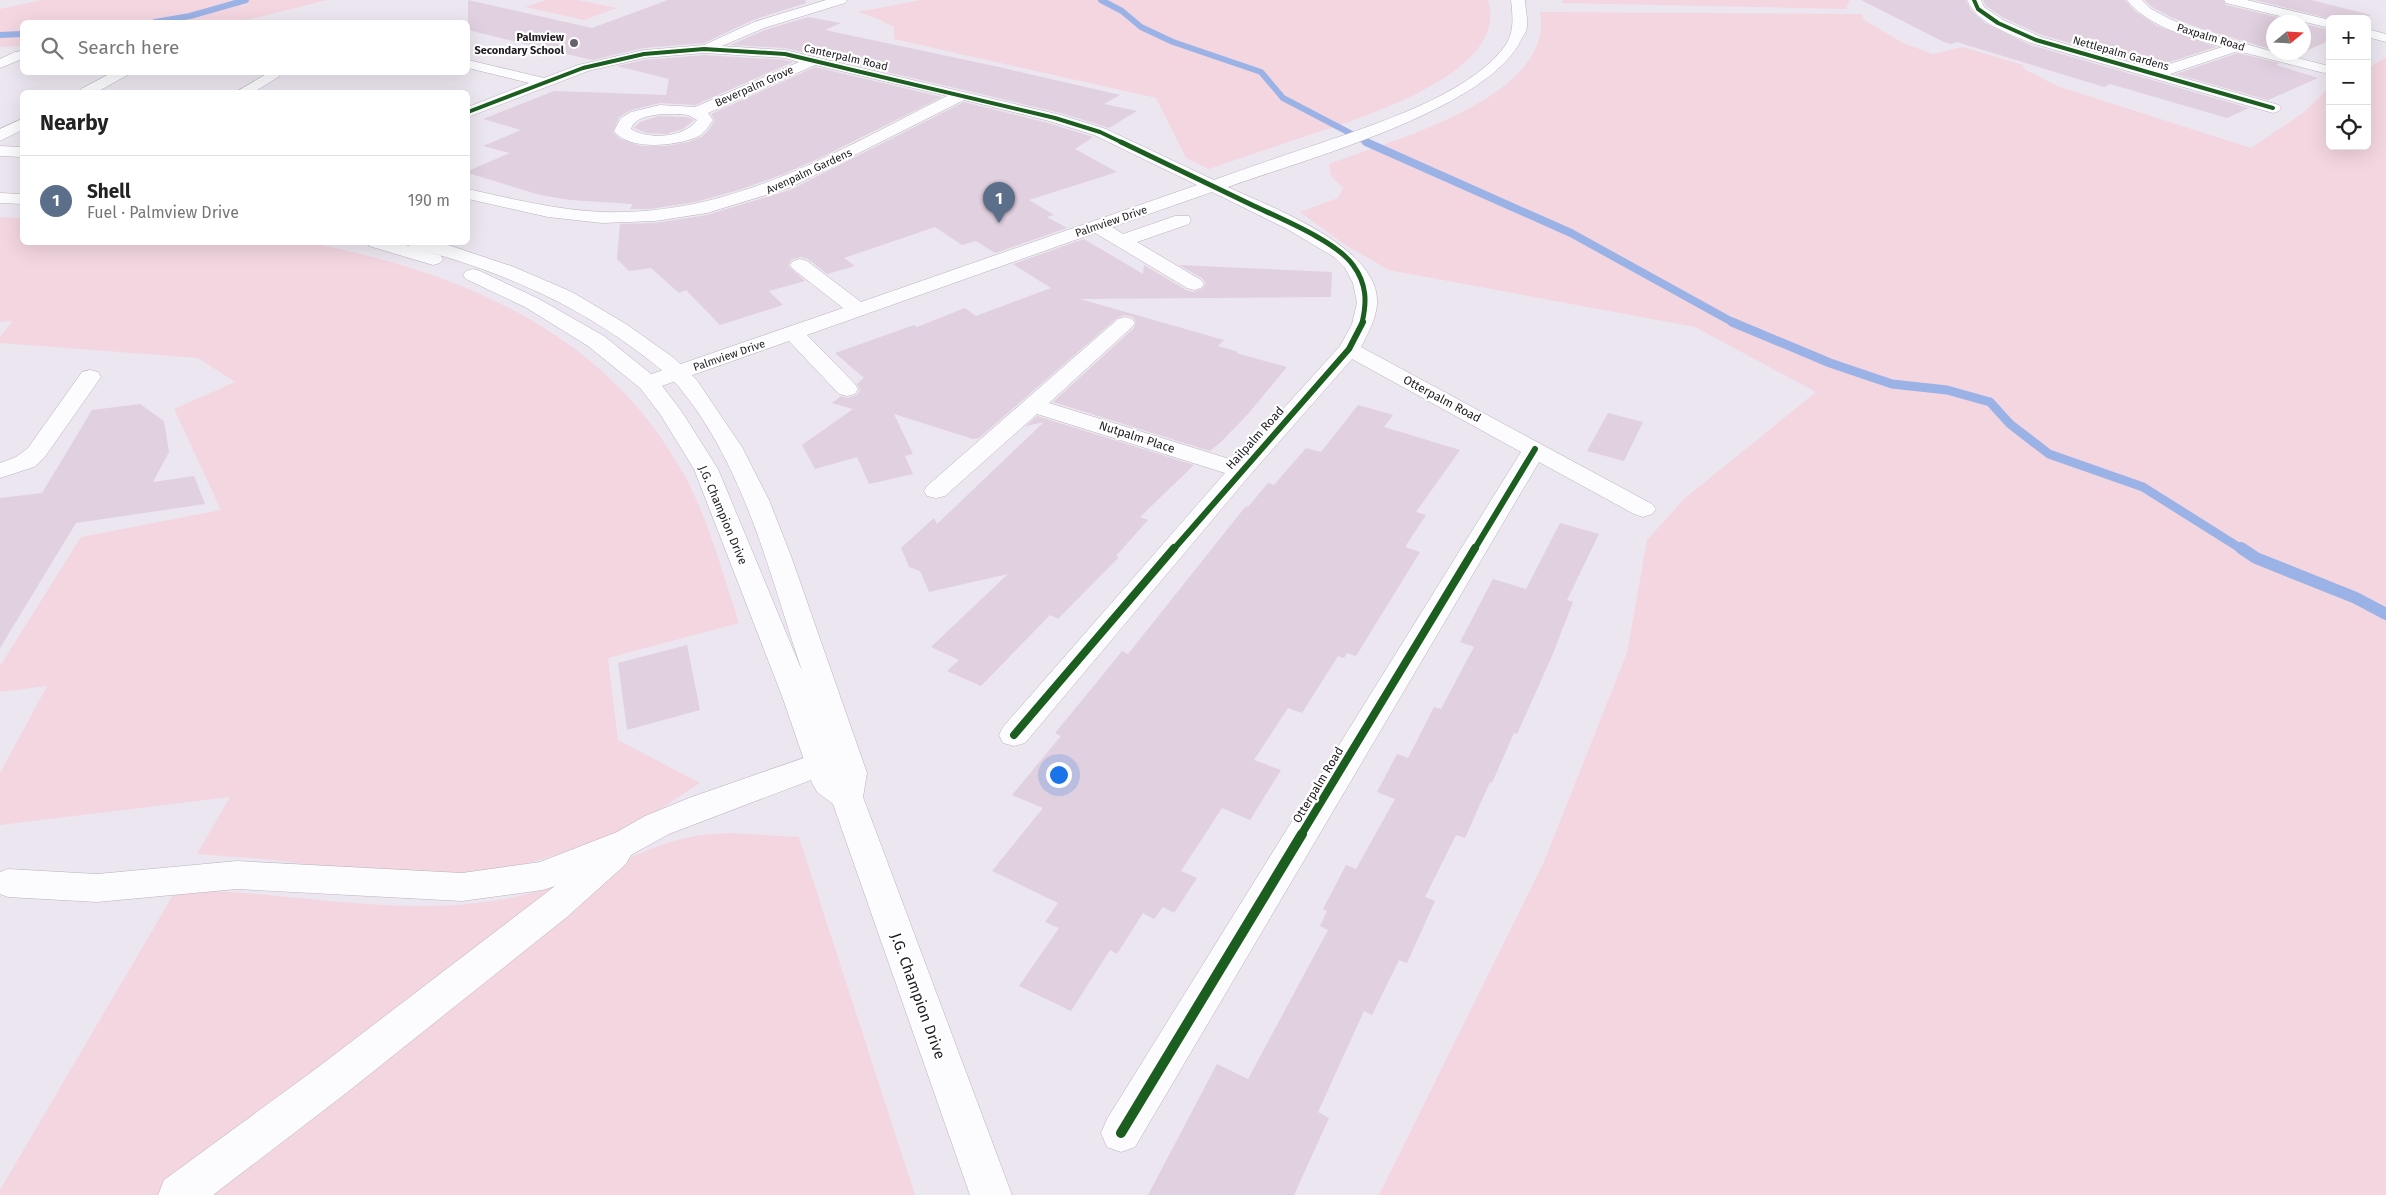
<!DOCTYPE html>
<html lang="en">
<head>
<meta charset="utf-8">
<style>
  body { margin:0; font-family:"Fira Sans",sans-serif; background:#f2f2f2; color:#222 }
  .controls { position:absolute; right:15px; top:15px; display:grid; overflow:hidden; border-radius:8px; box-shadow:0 5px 20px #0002 }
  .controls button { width:45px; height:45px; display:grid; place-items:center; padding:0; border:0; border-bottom:1px solid #e0e0e0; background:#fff; color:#222; font:25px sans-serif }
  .compass { position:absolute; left:2266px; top:15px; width:45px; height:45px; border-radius:50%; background:#fff; box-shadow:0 5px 20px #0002; rotate:72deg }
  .you { position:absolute; left:1058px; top:774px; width:18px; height:18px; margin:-12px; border:4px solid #fff; border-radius:50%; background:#1a73e8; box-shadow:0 0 0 8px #1a73e833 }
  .badge { display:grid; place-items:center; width:32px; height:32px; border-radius:50%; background:#ea580c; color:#fff; font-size:16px; font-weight:700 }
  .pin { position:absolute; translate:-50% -41px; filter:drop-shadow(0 1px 2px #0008) }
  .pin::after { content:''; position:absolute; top:26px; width:18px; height:15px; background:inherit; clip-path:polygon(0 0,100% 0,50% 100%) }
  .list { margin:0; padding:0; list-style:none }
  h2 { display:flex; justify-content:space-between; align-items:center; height:65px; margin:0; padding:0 20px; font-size:21px }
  h2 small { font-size:16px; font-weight:400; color:#767676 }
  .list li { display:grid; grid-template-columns:32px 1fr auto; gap:15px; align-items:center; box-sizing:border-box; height:90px; padding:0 20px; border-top:1px solid #e0e0e0 }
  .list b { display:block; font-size:19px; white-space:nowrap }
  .list p { margin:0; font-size:16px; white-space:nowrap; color:#767676 }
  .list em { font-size:16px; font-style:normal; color:#767676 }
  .icon { flex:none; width:28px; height:28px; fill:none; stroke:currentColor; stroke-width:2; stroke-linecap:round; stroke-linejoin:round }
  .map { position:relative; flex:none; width:2386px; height:1195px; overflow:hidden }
  .search { position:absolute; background:#fff; box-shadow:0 5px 20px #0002; left:20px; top:20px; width:450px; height:55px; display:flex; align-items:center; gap:12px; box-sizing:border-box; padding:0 18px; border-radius:8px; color:#767676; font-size:19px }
  .panel { position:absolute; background:#fff; box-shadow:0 5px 20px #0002; left:20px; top:90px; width:450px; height:155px; border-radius:8px }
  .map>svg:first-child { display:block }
</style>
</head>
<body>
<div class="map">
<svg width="2386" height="1195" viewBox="0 0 2386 1195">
  <rect width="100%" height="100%" fill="#ece6f0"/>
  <path fill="#f3d6e0" d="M42,0H327L239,22H22V46L0,47V9Z
    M546,0H577L617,8L584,20L525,7Z
    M921,0H1488C1512,73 1357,119 1309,135C1276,146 1242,158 1209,169L1186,158L1156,98L894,39V27L876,18L858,12Z
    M1562,0H1850L1846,9L1562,3Z
    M1540,12L1862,14L1864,20L1903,43L1933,54L1963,47L2023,65L2024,69L2057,86L2251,148L2303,113L2330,87V146H2367V69L2386,57V1195H1379L1543,864L1627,653L1647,540L1684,499L1816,392L1695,327L1389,270L1344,244L1300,212L1338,198L1343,188L1331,176L1329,164C1389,141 1556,98 1540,12Z
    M0,217L22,218V242L311,243C459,272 598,329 678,464C707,512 721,569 739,623L608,658L618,740L700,783L628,830L569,851L522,865L461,873L407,876L264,859L197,854L230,797L0,825V773L47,686L0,692V666L81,537L221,510L174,409L235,382L198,358L0,343V337L13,321L0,322Z
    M729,833L799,837L915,1195H0V1190L176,890C282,890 387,917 493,901C528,896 565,883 599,871C629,859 658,843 691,837C703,834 716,834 729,833Z"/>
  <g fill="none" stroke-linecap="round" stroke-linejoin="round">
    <path stroke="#9bb2e7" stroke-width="6" d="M1101,0L1122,11L1141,27L1173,42L1261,72L1283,98L1369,143
      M155,22L190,16L246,0
      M0,35L22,34"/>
    <path stroke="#9bb2e7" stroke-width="8" d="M1366,142L1571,233L1734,323"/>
    <path stroke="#9bb2e7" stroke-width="9" d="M1732,322L1830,363L1892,384L1947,390L1990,402L2010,424L2049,454L2143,487L2243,550"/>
    <path stroke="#9bb2e7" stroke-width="12" d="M2241,548L2256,558L2356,598L2386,614"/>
  </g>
  <path fill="#e1d0df" d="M468,0L592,28L668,0H805L806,3L753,20L704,43L644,48L592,60L468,30Z
    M1861,0H1965L1971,10L1985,23L2030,45L2249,108L2227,118L2110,84L2104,87L1957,42L1951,44L1944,42Z
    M1983,0H2125L2135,11L2157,26L2216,47L2154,67L2042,35L2004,18L1986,6Z
    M2145,0H2222L2226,5L2299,22H2274V50L2199,28L2173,18L2152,7Z
    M2255,0H2311L2371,15L2361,19H2331Z
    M808,17L841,23L825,30L999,67L1120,95L1104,104L1137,111L1109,128L1061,113L785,48L730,45L765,30Z
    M2304,24L2330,30L2325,32L2330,34V40L2304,52Z
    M2238,53L2279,63L2276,65L2318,78L2268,100L2176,74Z
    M704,55L785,60L793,62L695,105L660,103L631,110L619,117L613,132L620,139L641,146H666L689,142L701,137L708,131L715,120L711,114L815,67L942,97L822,157L781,175L739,190L695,202L650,209H630L633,204L570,200L540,195L468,173V171L510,153L483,146L521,130L483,119L554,91L666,95L669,79L617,66L644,60Z
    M964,102L1048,123L1093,137L1075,149L1117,172L1029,200L1054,215L1047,217L1067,228L995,253L976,241L962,245L935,227L844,258L855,266L827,274L808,259L801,257L792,259L788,266L805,281L769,291L783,305L720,325L686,290L679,293L651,268L629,271L617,259L620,224L655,223L707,215L790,190Z
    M659,116L687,117L694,120L683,129L666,134L647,133L634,128L640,122Z
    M1084,239L1143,274L1144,265L1186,290L1193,292L1202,289L1206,283L1202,278L1179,265L1332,272L1331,297L1080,299L1224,340L1218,346L1238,352L1236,353L1287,367L1248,414L1221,442L1210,451L1053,402L1134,328L1136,322L1133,317L1124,315L1117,318L979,438L973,439L894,414L913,454L905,456L913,474L869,484L857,457L815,469L802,445L853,409L832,403L841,396L847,398L857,395L860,390L857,384L864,378L835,353L914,325L917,327L965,308L976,316L1051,288L1013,264Z
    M140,404L164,421L169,452L153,482L194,476L205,504L76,523L0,648V498L42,493L92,410Z
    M1358,405L1393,415L1384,427L1460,450L1416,512L1426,515L1405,547L1420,552L1356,656L1347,653L1344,658L1338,656L1302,713L1288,708L1254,760L1281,770L1250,820L1222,808L1181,871L1197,878L1174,913L1163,907L1154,919L1143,913L1117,954L1110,950L1071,1011L1019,986L1059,928L1045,922L1058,903L992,871L1043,808L1012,795L1061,736L1055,733L1097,682L1122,651L1128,654L1246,506L1248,507L1268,483L1274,485L1306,448L1321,452Z
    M1608,413L1643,422L1624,461L1587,451Z
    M1037,416L1194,465L1140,517L1148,520L1116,556L1119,557L1058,619L1050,615L981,686L947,671L959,660L931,647L1008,574L929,592L920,571L909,567L901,548L934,518L937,524L1044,422L1026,426Z
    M1560,523L1599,534L1567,600L1573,602L1552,656L1517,734L1514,733L1492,783L1490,782L1465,838L1456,835L1425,897L1435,901L1407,963L1399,960L1372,1015L1364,1011L1318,1112L1329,1118L1294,1195H1148L1217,1064L1248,1079L1328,930L1320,926L1327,911L1323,909L1346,865L1356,869L1395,799L1377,792L1397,754L1408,758L1434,707L1441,709L1474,647L1460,642L1493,579L1526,589Z
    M687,645L700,710L627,730L618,663Z"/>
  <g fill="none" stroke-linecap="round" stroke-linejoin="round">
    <g stroke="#b8b3bb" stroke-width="1">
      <path id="minor" d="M826,0H847L845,3L764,28L722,46L785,50L1061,115L1106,129L1214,180C1250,167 1285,155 1321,143C1376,124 1464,96 1502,50C1515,34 1513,19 1511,0H1525C1525,8 1528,18 1527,26C1527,31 1523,36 1521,40C1488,110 1300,161 1228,187C1270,207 1381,247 1377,304C1376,319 1368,333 1361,347L1652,504L1656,509L1652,514L1643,517L1634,514L1539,462L1135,1147L1121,1152L1107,1147L1101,1133L1107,1119L1521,452L1352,359L1250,475L1025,743L1014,746L1003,743L999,735L1003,727L1225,473L1037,414L945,496L936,498L927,496L924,491L927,486L1118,319L1125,317L1132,319L1135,323L1132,327L1049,403L1236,461L1340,346L1352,324L1357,303L1353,283L1345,268L1334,257L1287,229L1212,192L1112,227L1123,234L1175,216H1189L1191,220L1189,224L1137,242L1201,280L1204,284L1201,288L1194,290L1187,288L1095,233L807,335L855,384L858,389L855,394L847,396L839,394L789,341L656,388L648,390L640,388L637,383L640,378L843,308L793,269L790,265L793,261L800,259L807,261L861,302L1197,185L1094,135L1049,121L964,100L789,188L707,213L655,221L602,223L548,217L468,199V189C512,199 557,210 603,212C733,216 835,152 947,96L815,65L708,113L713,120C708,127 705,133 697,137C677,146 628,151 614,131L621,118L631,112L660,105L695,107L799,62L785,58L704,53L644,58L588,71L468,117V107L529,83L468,68V60L544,78L578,65L644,50L704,45L754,22ZM679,114L688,115L697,120C685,138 648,140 631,129C636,113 665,114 679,114Z
        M1967,0H1981L1984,7L2003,20L2041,37L2154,69L2222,47C2191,38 2148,27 2127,0H2142L2151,9L2172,20L2198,30L2274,52L2329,66L2330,71L2324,73L2238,51L2170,74L2279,105L2281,108L2279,111L2273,113L2031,43C2008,33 1978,24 1967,0Z
        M2224,0H2247L2330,20V28L2226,3Z
        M2367,29L2386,34V42L2367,37Z
        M22,51V59L0,68V59L15,52Z
        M113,72H133L97,92H78L81,89Z
        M268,73L277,72L280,76L254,92H236Z
        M22,119V130L0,141V129Z
        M0,146L22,147V157L0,156Z
        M90,370L98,372L101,377L44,458L34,467L0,478V463L16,457L28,448L82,372Z
        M821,752L832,756L837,764L832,772L669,834L631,855L626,864L567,917L345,1094L213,1195H158L164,1180L317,1068L555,886L543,890L462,901L237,889L97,902L8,897L0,894V872L8,869L97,874L237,861L462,873L540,862L617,832L645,816L689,798Z"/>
    </g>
    <g stroke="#b8b3bb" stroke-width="1">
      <path id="major" d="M0,193L22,194V204L0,203Z
        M367,242H398L409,246L407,242H439L514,267L572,292L626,324L674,358L696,379L742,447L769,500L791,556L867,773L863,797L1012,1195H970L833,804L817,792L812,783L782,696L694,469L660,414L640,388L588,346L525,307L466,279L463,275L466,271L473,269L480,271L539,299L604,336L656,378L682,412L718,469L802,671C770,575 745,467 679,387C666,372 649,360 633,348C569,301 498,271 422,250L440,255L443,259L440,263L433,265L369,246Z"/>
    </g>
    <use href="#minor" fill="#fcfbfd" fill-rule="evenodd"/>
    <use href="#major" fill="#fcfbfd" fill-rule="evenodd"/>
    <g stroke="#fff" stroke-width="5.5">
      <path id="cycleway-far4" d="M1974,0L1978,9L1998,23L2036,40L2273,108
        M468,112L583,68L644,54L704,49L785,54L1055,118L1100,132L1123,143"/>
    </g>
    <g stroke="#fff" stroke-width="7">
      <path id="cycleway-far3" d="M1121,142C1165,163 1208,184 1252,205C1279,218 1336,241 1353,265C1367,284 1367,302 1362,323"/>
    </g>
    <g stroke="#fff" stroke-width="9">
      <path id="cycleway-far2" d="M1173,550L1349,349L1363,322
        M1474,550L1535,449"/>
    </g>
    <g stroke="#fff" stroke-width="11">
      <path id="cycleway-far1" d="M1014,735L1174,548
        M1301,835L1475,548"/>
    </g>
    <g stroke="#fff" stroke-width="13">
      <path id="cycleway" d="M1121,1133L1302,834"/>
    </g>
    <use href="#cycleway-far4" stroke="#1b5e20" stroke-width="4"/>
    <use href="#cycleway-far3" stroke="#1b5e20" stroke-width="5"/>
    <use href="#cycleway-far2" stroke="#1b5e20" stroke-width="6"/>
    <use href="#cycleway-far1" stroke="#1b5e20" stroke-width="8"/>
    <use href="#cycleway" stroke="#1b5e20" stroke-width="10"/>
  </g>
  <circle fill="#676269" stroke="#fff" stroke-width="2" cx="574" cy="43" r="5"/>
  <g text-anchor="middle" stroke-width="4.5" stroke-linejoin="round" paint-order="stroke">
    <g font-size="11" font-weight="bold" fill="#1f1b21" stroke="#fff" text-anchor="end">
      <text x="564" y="41">Palmview<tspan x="564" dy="13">Secondary School</tspan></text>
    </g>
    <g font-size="11" fill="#1f1b21" stroke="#fff">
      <text transform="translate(2211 37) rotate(17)" y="4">Paxpalm Road</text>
      <text transform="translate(2121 53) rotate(16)" y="4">Nettlepalm Gardens</text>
      <text transform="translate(846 57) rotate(13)" y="4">Canterpalm Road</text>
      <text transform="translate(754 86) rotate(-24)" y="4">Beverpalm Grove</text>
      <text transform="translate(809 171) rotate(-25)" y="4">Avenpalm Gardens</text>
      <text transform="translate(1111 221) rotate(-19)" y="4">Palmview Drive</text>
      <text transform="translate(729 355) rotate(-19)" y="4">Palmview Drive</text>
    </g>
    <g font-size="12" fill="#1f1b21" stroke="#fff">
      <text transform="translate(1442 399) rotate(28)" y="4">Otterpalm Road</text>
      <text transform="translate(1137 437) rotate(18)" y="4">Nutpalm Place</text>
      <text transform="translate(1255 438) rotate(-48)" y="4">Hailpalm Road</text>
      <text transform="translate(723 515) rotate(67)" y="4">J.G. Champion Drive</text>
      <text transform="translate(1318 785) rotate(-59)" y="4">Otterpalm Road</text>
    </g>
    <g font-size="15" fill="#1f1b21" stroke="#fff">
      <text transform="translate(918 996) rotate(70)" y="5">J.G. Champion Drive</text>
    </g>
  </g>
</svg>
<div class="controls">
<button>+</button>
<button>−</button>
<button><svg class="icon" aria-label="locate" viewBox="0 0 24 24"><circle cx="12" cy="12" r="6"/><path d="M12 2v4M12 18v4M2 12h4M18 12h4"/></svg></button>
</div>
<svg class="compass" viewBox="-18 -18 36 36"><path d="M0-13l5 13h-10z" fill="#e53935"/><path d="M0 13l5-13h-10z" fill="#767676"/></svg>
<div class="you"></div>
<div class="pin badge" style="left:999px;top:223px;background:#5c6f8a">1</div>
<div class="search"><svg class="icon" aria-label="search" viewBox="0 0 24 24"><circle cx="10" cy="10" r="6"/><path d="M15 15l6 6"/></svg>Search here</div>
<section class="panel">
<h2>Nearby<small></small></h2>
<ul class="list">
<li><span class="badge" style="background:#5c6f8a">1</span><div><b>Shell</b><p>Fuel · Palmview Drive</p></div><em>190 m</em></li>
</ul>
</section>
</div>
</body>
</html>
